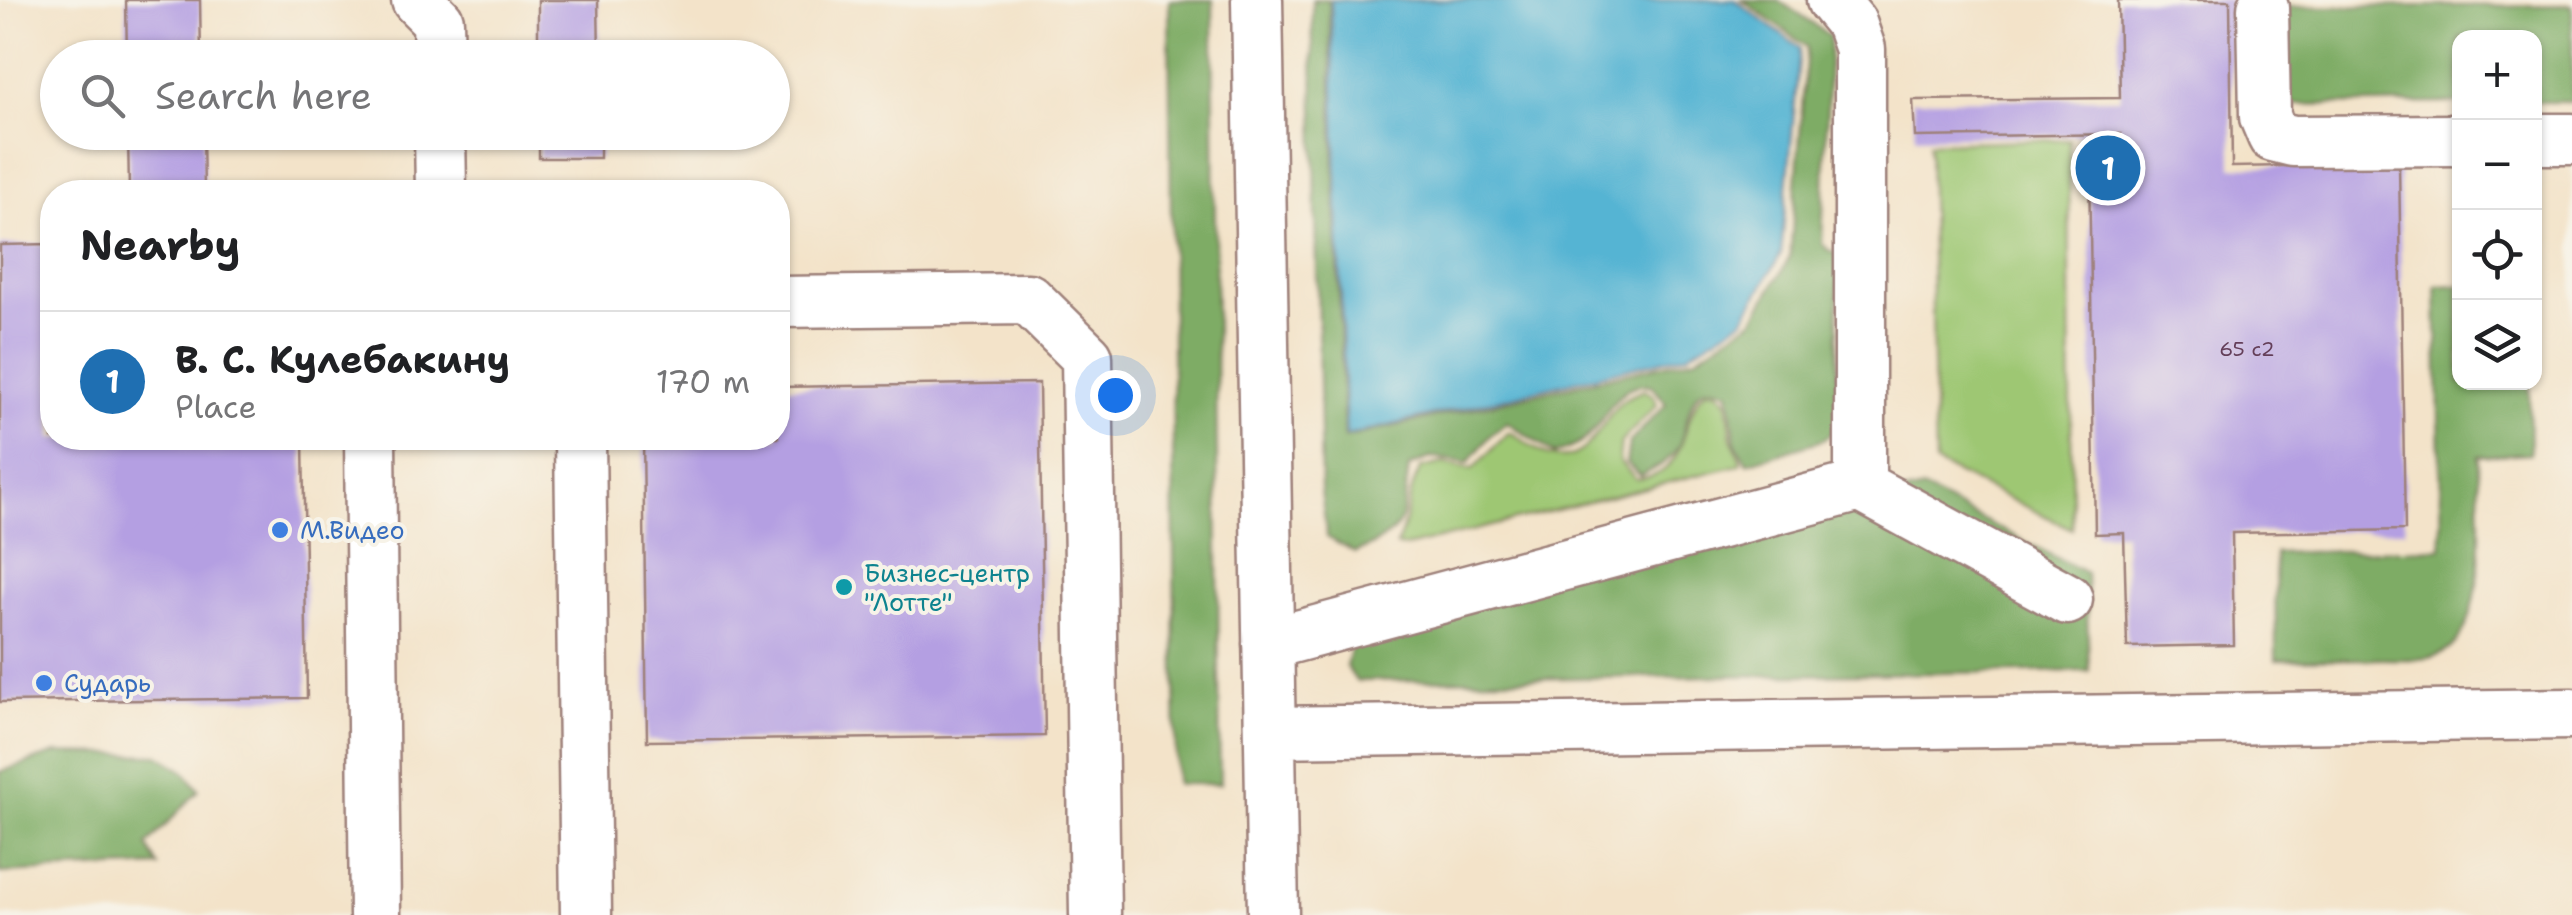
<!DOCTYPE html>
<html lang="en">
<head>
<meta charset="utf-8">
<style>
  body { margin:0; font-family:"Shantell Sans",sans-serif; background:#f2f2f2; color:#202124 }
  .controls { position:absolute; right:30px; top:30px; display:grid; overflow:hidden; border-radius:20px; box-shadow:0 2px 8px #0004 }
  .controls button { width:90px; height:90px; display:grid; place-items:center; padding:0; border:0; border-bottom:2px solid #e0e0e0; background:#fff; color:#202124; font:50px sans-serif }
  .you { position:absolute; left:1115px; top:395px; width:35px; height:35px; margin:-25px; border:8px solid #fff; border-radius:50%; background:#1a73e8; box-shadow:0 0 0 15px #1a73e833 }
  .badge { display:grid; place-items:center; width:65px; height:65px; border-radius:50%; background:#1f6fb2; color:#fff; font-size:32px; font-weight:700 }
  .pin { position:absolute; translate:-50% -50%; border:5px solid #fff; box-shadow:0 2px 10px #0006 }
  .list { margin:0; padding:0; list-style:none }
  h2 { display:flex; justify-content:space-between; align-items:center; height:130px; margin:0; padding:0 40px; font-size:42px }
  h2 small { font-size:32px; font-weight:400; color:#757577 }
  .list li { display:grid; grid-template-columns:65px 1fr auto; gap:30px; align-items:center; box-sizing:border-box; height:140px; padding:0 40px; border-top:2px solid #e0e0e0 }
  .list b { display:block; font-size:38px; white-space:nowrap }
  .list p { margin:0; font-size:32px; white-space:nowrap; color:#757577 }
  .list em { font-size:32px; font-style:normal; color:#757577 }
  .icon { flex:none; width:55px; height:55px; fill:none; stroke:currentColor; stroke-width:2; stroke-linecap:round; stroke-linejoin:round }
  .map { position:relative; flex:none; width:2572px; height:915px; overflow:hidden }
  .search { position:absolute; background:#fff; box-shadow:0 2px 8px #0004; left:40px; top:40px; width:750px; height:110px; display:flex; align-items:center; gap:25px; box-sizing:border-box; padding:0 35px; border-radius:55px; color:#757577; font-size:38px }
  .panel { position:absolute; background:#fff; box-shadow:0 2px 8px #0004; left:40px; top:180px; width:750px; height:270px; border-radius:40px }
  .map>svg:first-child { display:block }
</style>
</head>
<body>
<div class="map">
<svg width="2572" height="915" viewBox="0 0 2572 915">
  <rect width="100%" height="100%" fill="#f7f3e8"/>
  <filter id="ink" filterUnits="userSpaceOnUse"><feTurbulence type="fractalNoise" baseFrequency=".01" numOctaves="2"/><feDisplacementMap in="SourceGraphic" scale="20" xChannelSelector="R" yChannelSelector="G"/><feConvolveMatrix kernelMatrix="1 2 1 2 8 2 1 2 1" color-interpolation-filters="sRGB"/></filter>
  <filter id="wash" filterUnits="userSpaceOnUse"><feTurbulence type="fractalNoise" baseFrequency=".0048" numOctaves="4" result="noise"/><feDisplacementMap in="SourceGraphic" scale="40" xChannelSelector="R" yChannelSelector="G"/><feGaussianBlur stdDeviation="2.25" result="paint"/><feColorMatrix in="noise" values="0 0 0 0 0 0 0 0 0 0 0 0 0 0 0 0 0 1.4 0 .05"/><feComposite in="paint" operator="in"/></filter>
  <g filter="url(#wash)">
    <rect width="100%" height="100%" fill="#f3e3c9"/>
    <path fill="#9ec773" stroke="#74734f" stroke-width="2.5" d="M2069,139L2072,529L1935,463L1929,143Z
      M1645,390L1654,396L1657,405L1621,442L1619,461L1636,479C1693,477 1679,409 1707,390H1717L1727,400L1732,438L1741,461L1739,465L1406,547L1396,546C1409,522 1407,491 1421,468L1443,463L1473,469L1509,432C1524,438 1534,452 1551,456C1589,466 1601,419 1623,400C1630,395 1637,393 1645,390Z"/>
    <path fill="#7eac65" stroke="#646648" stroke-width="2.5" d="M1169,0H1213L1220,784H1176Z
      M1312,0H1329L1344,438L1696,357L1753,320L1790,257L1807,47L1742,0H1778L1830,36L1822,243L1828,250L1839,254L1837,427L1823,440L1747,463L1736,444L1729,392C1687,372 1691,419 1679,445C1671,461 1656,468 1641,476L1626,463L1629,443L1666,404L1653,386C1615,377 1608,422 1583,441C1576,447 1564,450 1554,454L1507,422L1490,436L1468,463L1432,457L1409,467C1401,521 1410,530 1355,553L1327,537L1321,492Z
      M2572,5V102H2535L2534,38H2460L2459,103L2282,105V7Z
      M2459,285L2460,382L2529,383L2530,453L2478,456C2478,505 2494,636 2437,656C2421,661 2400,659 2383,659C2348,659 2312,660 2276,660L2275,553L2442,548L2436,286Z
      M1923,489L2086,573L2089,671L1356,681L1346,666L1353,640L1416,601Z
      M56,753L159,755L185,772L199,790L147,845L158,866L0,873V772Z"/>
    <path fill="#55b4d3" stroke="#506a7f" stroke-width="2.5" d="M1331,0H1735L1800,48L1781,254L1743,320L1688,354L1346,436Z"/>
    <g id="blocks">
      <path fill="#b49fe2" d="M126,0H200L201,58H127Z
        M538,0H598L599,58H538Z
        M2118,0H2230L2232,167L2399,164L2405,530L2232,533L2234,645L2127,647L2124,533L2095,534L2089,168H2121V134L1915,137L1913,100L2120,98Z
        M128,132H203L204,192H129Z
        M539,132H600V158H539Z
        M52,244V438H303L307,698L0,702V245Z
        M1039,383L1045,736L647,741L643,438H778V387Z"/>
    </g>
  </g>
  <g filter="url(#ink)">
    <use href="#blocks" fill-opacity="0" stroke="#9e817a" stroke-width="2.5"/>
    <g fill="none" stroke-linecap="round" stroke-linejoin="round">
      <g stroke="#9e817a" stroke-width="55">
        <path id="minor" d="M417,0L438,21L439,58
          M1257,0L1273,915
          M2263,8L2265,117L2273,136L2293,141L2460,140
          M440,132L441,192
          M2534,139H2572
          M778,302L1028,299L1087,357L1095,915
          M370,438L375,915
          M580,438L586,915
          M1860,486L2067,599
          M1268,644L1860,486V49L1851,23L1832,0
          M1270,732L2572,714"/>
      </g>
      <use href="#minor" stroke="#fff" stroke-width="50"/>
    </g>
  </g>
  <g fill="#3f7fe0" stroke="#f7f3e8" stroke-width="4">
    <circle cx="280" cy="530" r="10"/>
    <circle cx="44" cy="683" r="10"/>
  </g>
  <circle fill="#0f9aa8" stroke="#f7f3e8" stroke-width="4" cx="844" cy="587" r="10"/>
  <g text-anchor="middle" stroke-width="8" stroke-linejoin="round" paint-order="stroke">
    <g font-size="20" fill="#643f59">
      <text x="2247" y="356">65 с2</text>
    </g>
    <g font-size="25" fill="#366cbe" stroke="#f7f3e8" text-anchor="start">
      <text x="300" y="539">М.Видео</text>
      <text x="64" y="692">Сударь</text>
    </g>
    <g font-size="25" fill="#0d838f" stroke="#f7f3e8" text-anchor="start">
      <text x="864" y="582">Бизнес-центр<tspan x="864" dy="29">"Лотте"</tspan></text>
    </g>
  </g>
</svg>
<div class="controls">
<button>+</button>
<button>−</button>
<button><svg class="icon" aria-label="locate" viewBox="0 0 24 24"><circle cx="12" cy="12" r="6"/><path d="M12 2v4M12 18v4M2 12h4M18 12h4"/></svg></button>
<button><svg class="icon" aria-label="layers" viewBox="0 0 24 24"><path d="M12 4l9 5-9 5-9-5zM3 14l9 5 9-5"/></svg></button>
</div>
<div class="you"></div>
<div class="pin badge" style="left:2108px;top:168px">1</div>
<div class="search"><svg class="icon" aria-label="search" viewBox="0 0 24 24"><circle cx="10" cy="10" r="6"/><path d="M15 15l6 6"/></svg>Search here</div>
<section class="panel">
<h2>Nearby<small></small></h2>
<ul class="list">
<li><span class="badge">1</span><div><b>В. С. Кулебакину</b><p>Place</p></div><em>170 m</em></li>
</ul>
</section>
</div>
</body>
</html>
